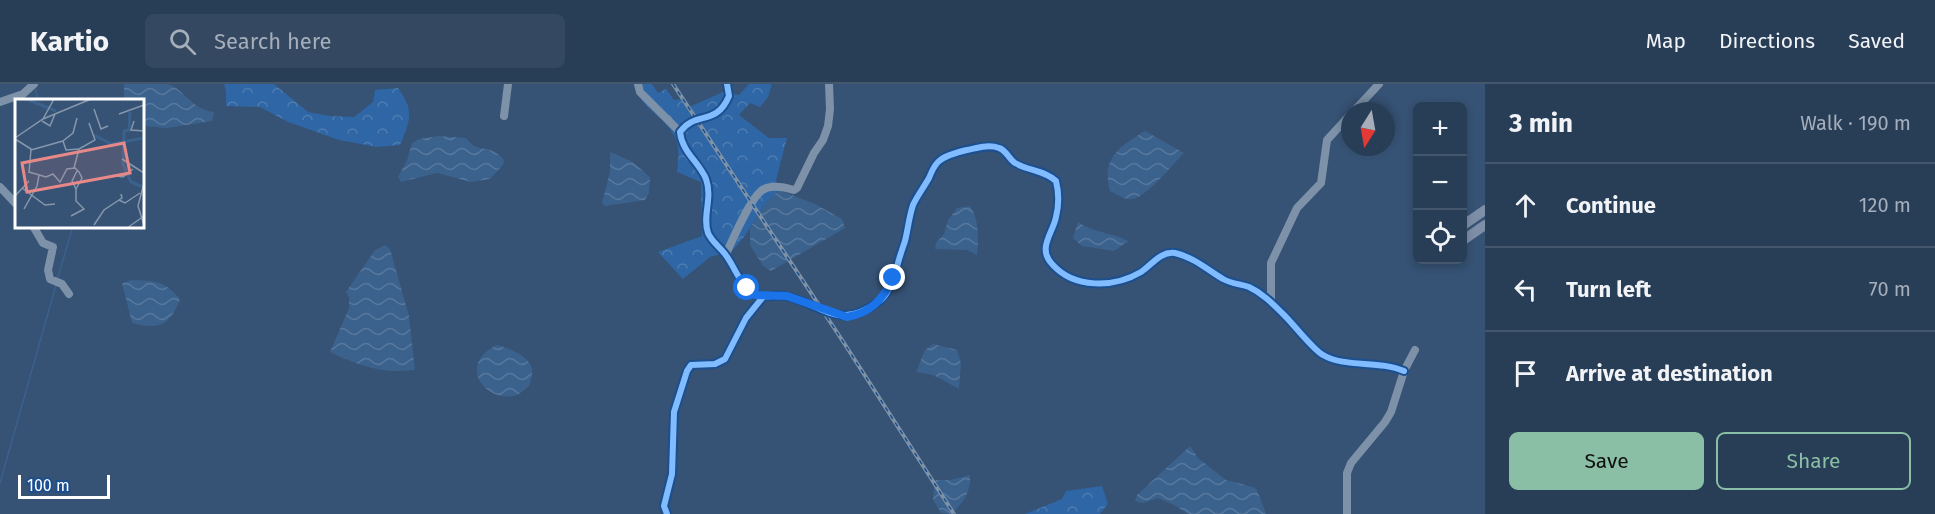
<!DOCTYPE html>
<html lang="en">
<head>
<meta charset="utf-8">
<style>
  body { margin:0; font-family:"Fira Sans",sans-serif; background:#344961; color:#f1f3f6 }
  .controls { position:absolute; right:18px; top:18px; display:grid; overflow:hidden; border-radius:9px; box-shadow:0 3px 9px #0003 }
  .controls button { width:54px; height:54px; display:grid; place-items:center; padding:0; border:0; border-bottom:2px solid #44576d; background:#283e57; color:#f1f3f6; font:30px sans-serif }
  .compass { position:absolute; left:1341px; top:18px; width:54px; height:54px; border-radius:50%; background:#283e57; box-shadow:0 3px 9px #0003; rotate:191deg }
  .scale { position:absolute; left:18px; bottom:15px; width:92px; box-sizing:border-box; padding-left:6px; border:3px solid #fff; border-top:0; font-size:16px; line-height:21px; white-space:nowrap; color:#fff; -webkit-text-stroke:4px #1b4f8f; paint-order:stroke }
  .stop { position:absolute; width:18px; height:18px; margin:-14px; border:4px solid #1a73e8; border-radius:50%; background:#fff }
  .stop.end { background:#1a73e8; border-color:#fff; box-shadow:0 2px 6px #0008 }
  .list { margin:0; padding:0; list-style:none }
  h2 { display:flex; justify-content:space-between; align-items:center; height:78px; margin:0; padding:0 24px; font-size:26px }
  h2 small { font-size:20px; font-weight:400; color:#a5aeba }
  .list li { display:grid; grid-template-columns:39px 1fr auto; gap:18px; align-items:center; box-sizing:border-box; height:84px; padding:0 24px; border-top:2px solid #44576d }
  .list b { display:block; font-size:22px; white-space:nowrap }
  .list em { font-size:20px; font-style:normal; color:#a5aeba }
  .actions { display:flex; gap:12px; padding:18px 24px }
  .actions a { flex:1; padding:14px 0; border:2px solid #8abfa5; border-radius:9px; text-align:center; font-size:21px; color:#8abfa5 }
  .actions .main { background:#8abfa5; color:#111 }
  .icon { flex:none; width:33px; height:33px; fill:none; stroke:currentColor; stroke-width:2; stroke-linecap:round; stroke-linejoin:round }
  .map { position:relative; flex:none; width:1485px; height:430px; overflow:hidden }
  header { display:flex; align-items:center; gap:36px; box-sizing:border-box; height:84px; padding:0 30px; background:#283e57; border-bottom:2px solid #44576d }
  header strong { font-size:28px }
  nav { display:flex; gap:33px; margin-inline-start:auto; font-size:21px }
  .search { width:420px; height:54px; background:#344961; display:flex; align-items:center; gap:15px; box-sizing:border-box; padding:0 21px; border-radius:9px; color:#a5aeba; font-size:22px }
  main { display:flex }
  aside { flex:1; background:#283e57 }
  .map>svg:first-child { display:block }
</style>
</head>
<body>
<header>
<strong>Kartio</strong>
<div class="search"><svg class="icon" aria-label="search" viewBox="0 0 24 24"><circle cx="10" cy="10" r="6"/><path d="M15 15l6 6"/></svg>Search here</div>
<nav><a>Map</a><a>Directions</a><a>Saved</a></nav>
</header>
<main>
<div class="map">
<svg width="1485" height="430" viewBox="0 0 1485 430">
  <defs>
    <pattern id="forest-crowns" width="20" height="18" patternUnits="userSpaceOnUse" patternTransform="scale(1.5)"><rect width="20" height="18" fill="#2f66a5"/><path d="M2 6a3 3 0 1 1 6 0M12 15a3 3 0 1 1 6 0" fill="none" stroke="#4e7db2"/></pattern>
    <pattern id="water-waves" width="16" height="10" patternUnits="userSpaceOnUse" patternTransform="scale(1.5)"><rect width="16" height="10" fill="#3b618d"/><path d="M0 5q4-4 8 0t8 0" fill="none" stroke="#58799e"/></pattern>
  </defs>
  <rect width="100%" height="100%" fill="#365274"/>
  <path fill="url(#forest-crowns)" d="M224,0H274L308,28L330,32L354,33L373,18L375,6L398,4C415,27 410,37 400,61L377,63L339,56L288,38L260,23L226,22V7Z
    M634,0H652L658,9L666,5L674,16L683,15L687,24L723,8L739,11L749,0H772L768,13L760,23L750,19L739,31L769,54H787L776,96L779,106L765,120L744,153L732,167L710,173L683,195L658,168L702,152L701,98L677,88C678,77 680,66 676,56C668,33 638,24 634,0Z
    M1102,402L1108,420L1100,430H1025L1062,415L1066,407Z"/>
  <path fill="url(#water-waves)" d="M124,0C136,0 158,0 168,0C184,5 190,24 213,28L214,30L212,37L167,44L143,42L142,16H124Z
    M1145,47L1184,69C1173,80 1146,114 1132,115C1124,116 1116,110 1110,107C1101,74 1119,63 1145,47Z
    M439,52L466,54C468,56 470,59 473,61C484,68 491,61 504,76L503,81L490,95L471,98L437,89L401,98L398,93L407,76L412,59L419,55Z
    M610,68L633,78L650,93L649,109L645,116L605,122L602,119L610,88Z
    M779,106L815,120L842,135L845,144L771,187L763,182L750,161V144L765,120Z
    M970,122C979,135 979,155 977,171L967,166L935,165L936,159L944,150L948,136L957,124Z
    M1078,138C1093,149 1112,148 1128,157L1114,167L1082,162L1073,154Z
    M385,161L390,165L409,232L415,286C382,290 359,282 330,268L349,224V214L346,208L375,166Z
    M131,196C155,197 164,196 180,215C170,242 159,246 132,239L122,199Z
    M933,260L957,266L961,279L959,305L933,291L916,288L925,266Z
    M497,261C508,264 527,271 531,282C534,288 531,296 529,302C525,305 521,309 517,311C487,321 455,281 497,261Z
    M1190,362L1198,374L1226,396L1253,403L1257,406L1266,430H1188L1174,421L1158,414L1143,419L1135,417L1137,411Z
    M970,391C971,408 963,421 950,430L941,429L933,416L935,396H950Z"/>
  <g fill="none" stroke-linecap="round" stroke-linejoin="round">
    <path stroke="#3b618d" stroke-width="1.5" d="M35,4L38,16
      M58,193L73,142
      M0,399L56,201"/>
    <path stroke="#7d92a8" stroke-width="8" d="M638,0L640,8L680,48
      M727,0L729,12C716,43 696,26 680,48C682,68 699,78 706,95C713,114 702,132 708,149C712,158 719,162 725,170C735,183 739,200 754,210C763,215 775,210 785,212C824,221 838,247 878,218C889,211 893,195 897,183C899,174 902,166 905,157C908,145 909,133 913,121C917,112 924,103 929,94C931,89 934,82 938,78C945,71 958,68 967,66C977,64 989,60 999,64C1006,66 1009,75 1015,79C1029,87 1044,86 1056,97C1059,109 1059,121 1056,133C1053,149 1037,164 1052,180C1074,205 1114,204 1141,188C1152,181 1160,167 1175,169C1193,173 1208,186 1223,195C1232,200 1241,200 1249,203C1262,209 1272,219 1282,229C1292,238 1313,266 1323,271C1345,284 1379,276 1404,287
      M0,18L23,10L34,0
      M1354,27L1379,0
      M504,32L508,0
      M0,103L16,120
      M33,142L43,159L53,163L48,186L50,195L62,200L69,210
      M726,170C733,155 749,117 761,107C770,100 784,103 794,106L797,104L814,69L823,56L828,42L830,25L829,0
      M1271,219V179L1297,124L1321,99L1327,56L1350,31
      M667,430L664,422L672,390L674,328L687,287L691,281L715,280L725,275L746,234L763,213
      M1347,430V389L1351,379L1385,338L1391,328L1404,287L1415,266"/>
    <path stroke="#7d8ea7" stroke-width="10" d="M1462,142L1485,126
      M1462,157L1485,141"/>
    <g stroke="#7e92a7" stroke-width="4">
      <path id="rail" d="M673,0L844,259L954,430"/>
    </g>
    <use href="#rail" stroke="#1b4f8f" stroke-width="1.5" stroke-dasharray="4.5" stroke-linecap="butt"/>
    <g stroke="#1b4f8f" stroke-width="10">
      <path id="cycleway" d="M727,0L729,12C716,43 696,26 680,48C682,68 699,78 706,95C713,114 702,132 708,149C712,158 719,162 725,170C735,183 739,200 754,210C763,215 775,210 785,212C824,221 838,247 878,218C889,211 893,195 897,183C899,174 902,166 905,157C908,145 909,133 913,121C917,112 924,103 929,94C931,89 934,82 938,78C945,71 958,68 967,66C977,64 989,60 999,64C1006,66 1009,75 1015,79C1029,87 1044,86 1056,97C1059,109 1059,121 1056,133C1053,149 1037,164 1052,180C1074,205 1114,204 1141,188C1152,181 1160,167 1175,169C1193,173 1208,186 1223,195C1232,200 1241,200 1249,203C1262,209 1272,219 1282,229C1292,238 1313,266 1323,271C1345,284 1379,276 1404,287
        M667,430L664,422L672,390L674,328L687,287L691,281L715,280L725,275L746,234L763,213"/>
    </g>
    <use href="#cycleway" stroke="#80bcff" stroke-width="6"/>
  </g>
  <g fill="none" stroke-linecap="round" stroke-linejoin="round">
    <path stroke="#1a73e8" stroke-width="8" d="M747,204L755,211L787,212L847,233C871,229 883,215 893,194"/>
  </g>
  <g transform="translate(15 15)">
    <rect width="129" height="129" fill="#365274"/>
    <path fill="none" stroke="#3b618d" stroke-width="3" d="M11,0L41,12M115,13L114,31L109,32L108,65L116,83L128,88M79,36L96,45L129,39"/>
    <path fill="none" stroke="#8697ac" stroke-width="1.5" d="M79,10L86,30L93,27M104,15L129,6M28,20L39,0M27,22L35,27L40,15M119,22L116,31L129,32M0,39L28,20L76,0M0,40L16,50L14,74M48,42L58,34L62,19M16,51L48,42L51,51L64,50M107,60L129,74M59,69L64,50L80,41L74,24M14,73L31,78L38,75L45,83L52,70L60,69L64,73L67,79L61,90L57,82L62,72M102,77L108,78L118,70M129,84L123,107L129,126M7,89L30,106L40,105M0,97L14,82M104,101L110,104L125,94M9,110L22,87L24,76M56,117L69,110L61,102V90M79,126L89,111L107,99L106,95M112,129L129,117"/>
    <path fill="#e88989" fill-opacity="0.15" stroke="#e88989" stroke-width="3" d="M109,44L115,74L12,93L7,64Z"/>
    <rect width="129" height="129" fill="none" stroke="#fff" stroke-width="3"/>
  </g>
</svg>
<div class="controls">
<button>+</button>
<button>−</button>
<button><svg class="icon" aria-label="locate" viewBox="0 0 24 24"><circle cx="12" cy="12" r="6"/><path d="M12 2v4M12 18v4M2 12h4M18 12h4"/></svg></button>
</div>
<svg class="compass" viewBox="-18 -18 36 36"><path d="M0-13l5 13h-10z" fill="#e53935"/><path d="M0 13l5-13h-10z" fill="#a5aeba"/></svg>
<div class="scale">100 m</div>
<div class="stop" style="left:747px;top:204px"></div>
<div class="stop end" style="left:893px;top:194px"></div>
</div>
<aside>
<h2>3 min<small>Walk · 190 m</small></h2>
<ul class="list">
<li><svg class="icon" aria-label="ahead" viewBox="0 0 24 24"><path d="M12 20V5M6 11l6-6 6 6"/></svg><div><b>Continue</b></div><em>120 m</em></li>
<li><svg class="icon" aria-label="left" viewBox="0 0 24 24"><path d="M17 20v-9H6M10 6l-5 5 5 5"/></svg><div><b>Turn left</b></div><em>70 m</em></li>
<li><svg class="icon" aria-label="arrive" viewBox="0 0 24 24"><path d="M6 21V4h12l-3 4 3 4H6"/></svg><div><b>Arrive at destination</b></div></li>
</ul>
<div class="actions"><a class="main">Save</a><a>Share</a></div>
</aside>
</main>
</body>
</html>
